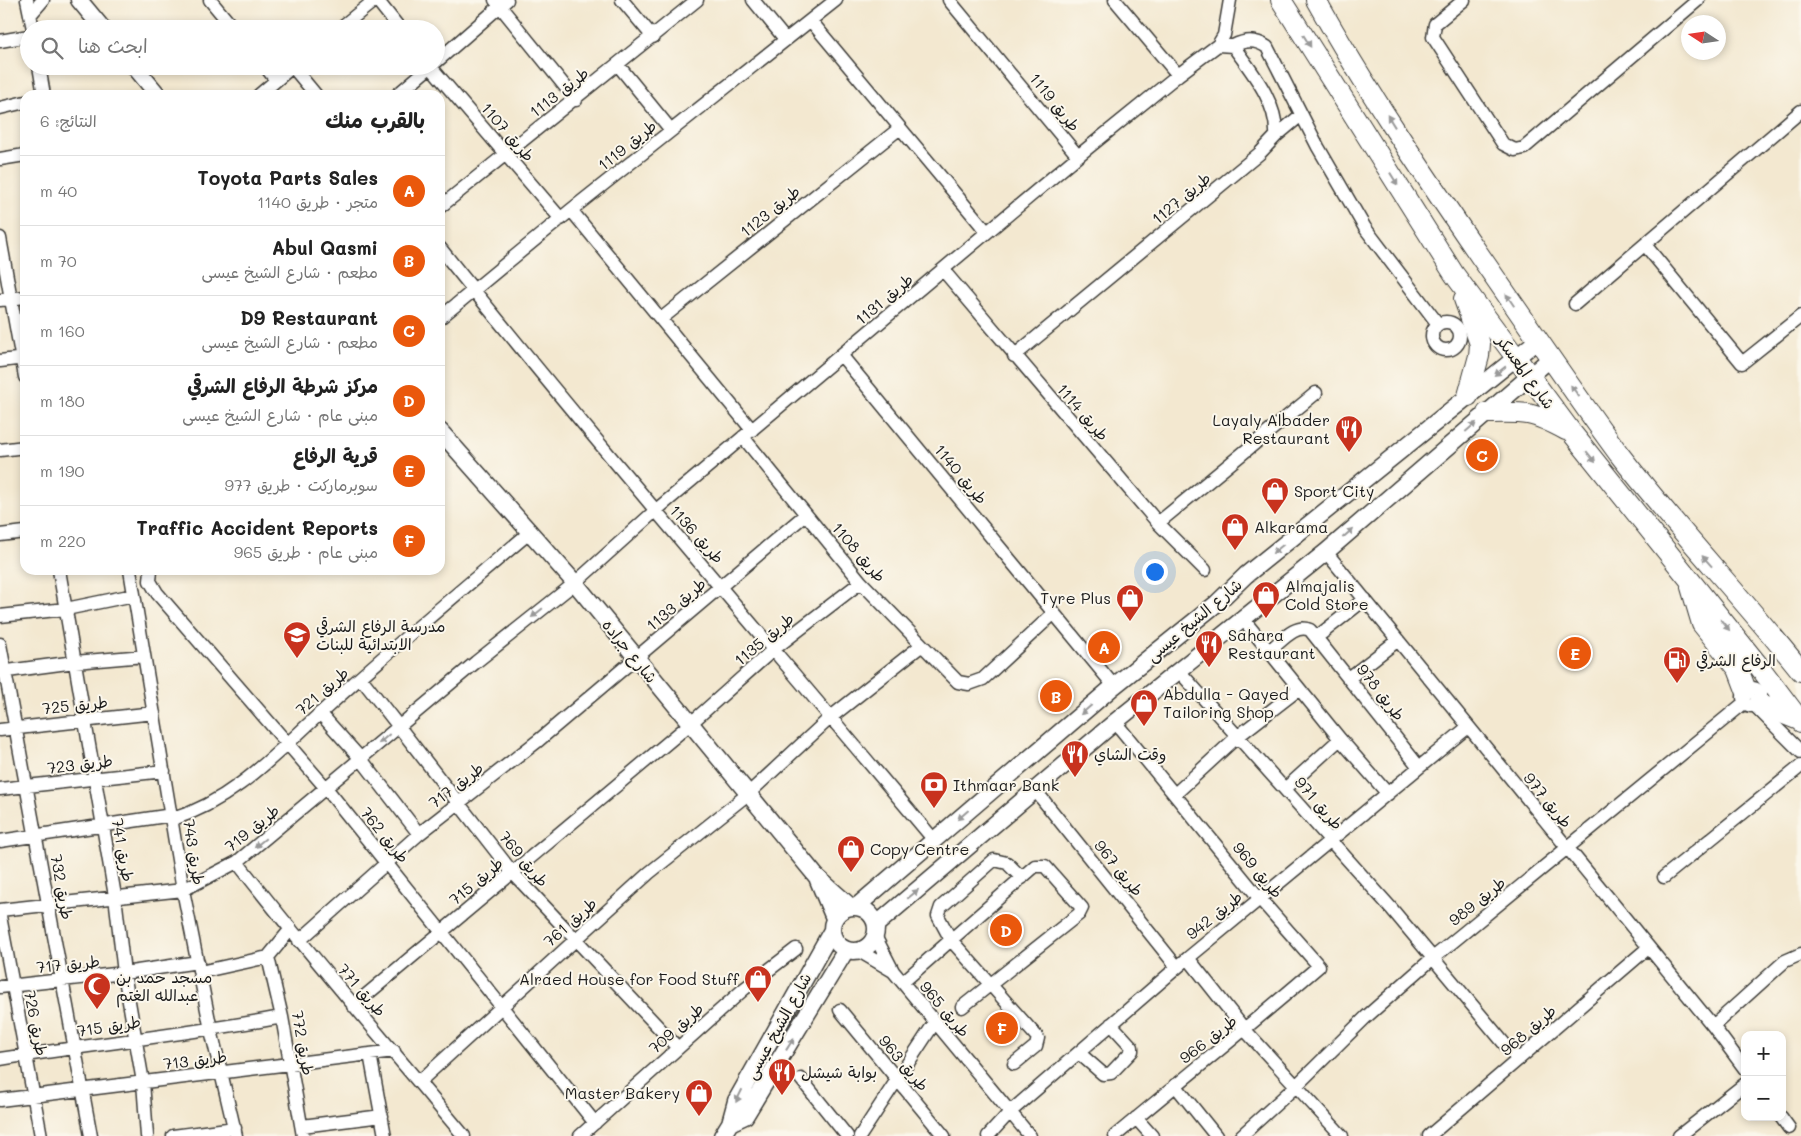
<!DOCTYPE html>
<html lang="ar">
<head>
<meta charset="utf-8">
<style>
  body { margin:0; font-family:Mali,"Playpen Sans Arabic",sans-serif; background:#f6f6f6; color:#222; direction:rtl }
  .controls { position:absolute; right:15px; bottom:15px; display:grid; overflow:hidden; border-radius:10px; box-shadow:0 2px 8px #0003 }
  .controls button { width:45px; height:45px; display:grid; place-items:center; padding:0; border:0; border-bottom:1px solid #e0e0e0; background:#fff; color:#222; font:25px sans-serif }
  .compass { position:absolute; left:1681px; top:15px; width:45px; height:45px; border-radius:50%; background:#fff; box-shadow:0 2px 8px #0003; rotate:282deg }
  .you { position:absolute; left:1154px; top:571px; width:18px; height:18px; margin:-12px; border:4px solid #fff; border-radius:50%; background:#1a73e8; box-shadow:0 0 0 8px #1a73e833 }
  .badge { display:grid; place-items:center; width:32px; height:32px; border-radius:50%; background:#ea580c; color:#fff; font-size:16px; font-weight:700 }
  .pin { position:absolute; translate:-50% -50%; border:2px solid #fff; box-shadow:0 1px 5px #0006 }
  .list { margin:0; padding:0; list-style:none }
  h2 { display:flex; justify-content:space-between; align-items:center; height:65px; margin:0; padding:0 20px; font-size:21px }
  h2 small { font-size:16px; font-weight:400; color:#767676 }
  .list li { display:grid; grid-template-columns:32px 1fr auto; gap:15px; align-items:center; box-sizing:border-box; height:70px; padding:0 20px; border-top:1px solid #e0e0e0 }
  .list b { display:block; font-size:19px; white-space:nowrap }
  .list p { margin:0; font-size:16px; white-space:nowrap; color:#767676 }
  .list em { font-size:16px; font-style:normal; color:#767676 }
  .icon { flex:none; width:28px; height:28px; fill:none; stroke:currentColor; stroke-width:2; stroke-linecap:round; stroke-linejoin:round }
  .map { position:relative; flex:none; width:1801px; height:1136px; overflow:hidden; direction:ltr }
  .search { position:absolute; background:#fff; box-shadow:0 2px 8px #0003; left:20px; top:20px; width:425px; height:55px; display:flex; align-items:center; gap:12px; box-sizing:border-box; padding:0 18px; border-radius:28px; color:#767676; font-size:19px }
  .panel { position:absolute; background:#fff; box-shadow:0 2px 8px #0003; left:20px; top:90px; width:425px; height:485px; border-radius:15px; direction:rtl }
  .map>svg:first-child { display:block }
</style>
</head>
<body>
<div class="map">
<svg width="1801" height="1136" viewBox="0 0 1801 1136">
  <rect width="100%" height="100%" fill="#fbf7ec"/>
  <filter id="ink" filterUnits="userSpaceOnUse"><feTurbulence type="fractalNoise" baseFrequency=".02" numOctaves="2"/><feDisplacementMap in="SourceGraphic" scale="10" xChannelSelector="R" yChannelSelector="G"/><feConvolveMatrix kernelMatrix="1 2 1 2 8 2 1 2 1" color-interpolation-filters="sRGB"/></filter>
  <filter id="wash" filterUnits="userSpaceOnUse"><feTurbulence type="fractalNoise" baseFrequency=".0096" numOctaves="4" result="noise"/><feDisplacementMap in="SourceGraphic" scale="20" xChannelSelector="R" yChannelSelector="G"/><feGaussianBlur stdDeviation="1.12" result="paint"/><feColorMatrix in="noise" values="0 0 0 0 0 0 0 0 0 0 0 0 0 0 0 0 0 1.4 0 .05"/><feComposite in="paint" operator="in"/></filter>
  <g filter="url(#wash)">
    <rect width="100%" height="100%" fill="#f3e8d0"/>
  </g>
  <g filter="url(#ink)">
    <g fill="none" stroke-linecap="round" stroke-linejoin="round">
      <g stroke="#3c3b37" stroke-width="15">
        <path id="minor" d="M27,0L33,29
          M210,0L234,29
          M377,0L400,29
          M495,0L576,100
          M622,0L653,37
          M753,0L785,39
          M949,0L1078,156
          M1115,0L1178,75
          M1464,0L1435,24L1433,37L1503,144L1515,150L1524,148L1698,0
          M30,15L43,0
          M811,21L987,232
          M339,29L375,0
          M0,41L29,36
          M1233,46C1245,40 1255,39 1267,47L1318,147L1365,228L1438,324
          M436,62L507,0
          M618,65L671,130
          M39,66L44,95
          M265,66L276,80
          M292,66L316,95
          M430,66L561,219
          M259,95L293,66
          M397,95L431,66
          M0,108L25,102
          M1276,136L1301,115
          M0,159L25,155
          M440,207L697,0
          M571,210L752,430
          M0,238L25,377
          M1646,246L1742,363L1801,316
          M440,248C600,449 769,643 934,840
          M943,270L1158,523L1205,570
          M0,300L25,297
          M1575,304L1801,111
          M440,318L571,210L836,0
          M661,319L900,128
          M1432 336a14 14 0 1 1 28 0a14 14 0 1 1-28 0Z
          M841,355L1114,686
          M1014,356L1260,153L1276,136C1278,103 1252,72 1233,46L1218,45
          M0,361L25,358
          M743,437L861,582L958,682L969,684L983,679L1054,613
          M0,450L25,447
          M1158,523L1316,393
          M0,535L25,532
          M1326,552L1713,1026L1745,1069
          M59,570L115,896L124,973L143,1082L147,1136
          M130,570L183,890L211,1030L236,1136
          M151,570L150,581L157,593L326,788L595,1123
          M0,616L66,609L134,595
          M1243,619L1340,739L1388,794
          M1317,637L1365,599
          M0,644L91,1136
          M1269,651C1281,642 1295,623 1310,630L1419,767
          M1179,671L1391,908L1518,1060
          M0,672L75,662L144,656
          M361,678L512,872L678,1048
          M1349,678L1398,640
          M1743 697a9 9 0 1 1 18 0a9 9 0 1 1-18 0Z
          M1755,706L1801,752
          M320,713L361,759L419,834
          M0,730L154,713
          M0,789L164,771
          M1285,789L1340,739
          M1035,790L1177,967
          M1175,794L1237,737L1299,689
          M173,819C235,800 278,751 325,709C391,649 460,591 529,533
          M0,841L172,815
          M237,862C310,956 388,1045 464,1136
          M1664,877L1801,766
          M0,910L183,890L237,862L476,662L575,583L655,511L1078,156L1178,75L1218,45L1224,35L1230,0
          M0,916L41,1136
          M875,936L893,971L1030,1136
          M299,941L419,834L539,740L805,515
          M859,951L893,971
          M268,957L282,1017L303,1136
          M1188,958L1245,1030L1342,1136
          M200,972L268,957L290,930
          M903,982L1035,866H1045L1082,908L1079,914L962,1007
          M0,987L124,973L198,962
          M353,1006L690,724L774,649L861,582
          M840,1010L944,1136
          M1713,1026L1785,961L1801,954
          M1079,1053L1103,1074L1111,1073L1132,1051V1047L1111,1024
          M370,1054L385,1136
          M0,1059C94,1044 189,1034 282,1017
          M1014,1064L1036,1046L1038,1038L951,940L938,916L941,907L994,860L1007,863L1022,878
          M801,1079L847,1136
          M419,1082L649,873L748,794L831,717L922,645
          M1175,1085L1216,1136
          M0,1100L394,1051
          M1781,1117L1789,1128
          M1136,1118L1152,1136
          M302,1126L382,1116
          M173,1136L235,1128
          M580,1136L744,989L796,949
          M860,1136L935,1022
          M988,1136L1010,1112L1188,958L1468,727
          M1115,1136C1183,1079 1252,1024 1319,966L1260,899L1115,722
          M1241,1136L1296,1086L1366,1017L1433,958L1744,703
          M1429,1136L1648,948
          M1679,1136L1745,1084"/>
      </g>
      <g stroke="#3c3b37" stroke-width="19">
        <path id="tertiary" d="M79,0L103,29
          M134,66L158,95
          M440,431L575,583L816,876L851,907
          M818,880L834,918
          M832 929a22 22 0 1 1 44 0a22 22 0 1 1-44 0Z
          M856,907L1114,686L1216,604L1246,575L1538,340
          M876,925L1115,722L1326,552L1551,358
          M730,1123L745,1116L846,950
          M722,1136L730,1123L736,1101L831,932"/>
      </g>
      <g stroke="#3c3b37" stroke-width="22">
        <path id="primary" d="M1281,0L1454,274L1572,433L1758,665L1801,722
          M1316,0C1365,88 1423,173 1480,256C1526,322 1571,389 1619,454C1677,529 1742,597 1801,671
          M1464,299L1480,344L1479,356L1468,396
          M1487,413C1525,412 1531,411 1566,430
          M1691,587L1702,624L1738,669L1746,690
          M1759,704L1799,720"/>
      </g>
      <use href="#minor" stroke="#fff" stroke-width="12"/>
      <use href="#tertiary" stroke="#fff" stroke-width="16"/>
      <use href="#primary" stroke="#fff" stroke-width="20"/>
    </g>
    <defs><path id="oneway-solid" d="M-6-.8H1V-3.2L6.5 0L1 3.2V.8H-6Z" transform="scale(1.25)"/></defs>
    <g fill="#999">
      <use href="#oneway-solid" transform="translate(1307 41) rotate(58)"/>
      <use href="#oneway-solid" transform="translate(1391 121) rotate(-122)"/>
      <use href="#oneway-solid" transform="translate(1394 179) rotate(58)"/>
      <use href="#oneway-solid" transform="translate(1510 300) rotate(-124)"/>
      <use href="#oneway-solid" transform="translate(1500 371) rotate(142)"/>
      <use href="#oneway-solid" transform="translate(1575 391) rotate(-126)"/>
      <use href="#oneway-solid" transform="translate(1471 427) rotate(-41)"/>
      <use href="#oneway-solid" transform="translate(1591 457) rotate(51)"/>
      <use href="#oneway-solid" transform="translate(1348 533) rotate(-41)"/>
      <use href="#oneway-solid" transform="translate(1278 549) rotate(141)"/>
      <use href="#oneway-solid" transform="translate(1707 561) rotate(-132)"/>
      <use href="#oneway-solid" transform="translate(537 613) rotate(141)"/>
      <use href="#oneway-solid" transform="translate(1725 625) rotate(50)"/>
      <use href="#oneway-solid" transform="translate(1086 710) rotate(139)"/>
      <use href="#oneway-solid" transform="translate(384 739) rotate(139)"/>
      <use href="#oneway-solid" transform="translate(963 815) rotate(139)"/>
      <use href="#oneway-solid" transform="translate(260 843) rotate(140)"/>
      <use href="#oneway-solid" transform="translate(913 894) rotate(-40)"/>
      <use href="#oneway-solid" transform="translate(790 1044) rotate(-58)"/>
      <use href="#oneway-solid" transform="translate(739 1096) rotate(116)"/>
    </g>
  </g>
  <defs>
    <g id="restaurant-pin" transform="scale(1.4375)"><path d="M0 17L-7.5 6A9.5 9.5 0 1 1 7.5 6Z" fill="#c8321e" stroke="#fbf7ec"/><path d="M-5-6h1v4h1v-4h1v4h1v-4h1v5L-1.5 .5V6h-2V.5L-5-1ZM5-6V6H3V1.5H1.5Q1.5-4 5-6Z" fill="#fff"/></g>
    <g id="shop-pin" transform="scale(1.4375)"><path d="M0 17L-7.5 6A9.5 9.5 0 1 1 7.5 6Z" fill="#c8321e" stroke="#fbf7ec"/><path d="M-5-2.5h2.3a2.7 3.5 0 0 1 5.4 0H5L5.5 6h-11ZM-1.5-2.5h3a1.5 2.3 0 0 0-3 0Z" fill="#fff"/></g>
    <g id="school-pin" transform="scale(1.4375)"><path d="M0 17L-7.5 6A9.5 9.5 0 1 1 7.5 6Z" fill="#c8321e" stroke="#fbf7ec"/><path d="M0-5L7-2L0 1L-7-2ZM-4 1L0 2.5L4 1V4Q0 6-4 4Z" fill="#fff"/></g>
    <g id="fuel-pin" transform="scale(1.4375)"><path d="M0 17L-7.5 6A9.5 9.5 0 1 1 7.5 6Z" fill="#c8321e" stroke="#fbf7ec"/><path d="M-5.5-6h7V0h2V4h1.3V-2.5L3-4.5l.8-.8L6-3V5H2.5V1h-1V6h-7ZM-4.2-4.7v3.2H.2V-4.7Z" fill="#fff"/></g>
    <g id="bank-pin" transform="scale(1.4375)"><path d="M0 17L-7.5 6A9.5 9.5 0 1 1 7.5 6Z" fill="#c8321e" stroke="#fbf7ec"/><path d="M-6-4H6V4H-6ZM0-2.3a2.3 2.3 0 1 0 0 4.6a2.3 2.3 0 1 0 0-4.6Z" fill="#fff"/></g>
    <g id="mosque-pin" transform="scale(1.4375)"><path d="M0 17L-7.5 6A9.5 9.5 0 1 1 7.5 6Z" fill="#c8321e" stroke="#fbf7ec"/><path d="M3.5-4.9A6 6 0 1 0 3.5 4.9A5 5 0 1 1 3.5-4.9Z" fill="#fff"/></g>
  </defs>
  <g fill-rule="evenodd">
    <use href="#restaurant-pin" x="1349" y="429"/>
    <use href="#shop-pin" x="1275" y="491"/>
    <use href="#shop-pin" x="1235" y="527"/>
    <use href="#shop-pin" x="1266" y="595"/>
    <use href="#shop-pin" x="1130" y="598"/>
    <use href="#school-pin" x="297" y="635"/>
    <use href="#restaurant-pin" x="1209" y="644"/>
    <use href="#fuel-pin" x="1677" y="660"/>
    <use href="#shop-pin" x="1144" y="703"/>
    <use href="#restaurant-pin" x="1075" y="754"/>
    <use href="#bank-pin" x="934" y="785"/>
    <use href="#shop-pin" x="851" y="849"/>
    <use href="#shop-pin" x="758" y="979"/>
    <use href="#mosque-pin" x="97" y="986"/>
    <use href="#restaurant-pin" x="782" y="1072"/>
    <use href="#shop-pin" x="699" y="1093"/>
  </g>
  <g text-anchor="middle" stroke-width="4" stroke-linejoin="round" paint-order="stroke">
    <g font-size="16" fill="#1c1c1c" stroke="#fbf7ec">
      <text transform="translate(559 92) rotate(-38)" y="6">طريق 1113</text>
      <text transform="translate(1055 102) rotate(51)" y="6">طريق 1119</text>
      <text transform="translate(508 132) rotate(49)" y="6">طريق 1107</text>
      <text transform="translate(627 145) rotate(-39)" y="6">طريق 1119</text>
      <text transform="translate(1181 198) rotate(-40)" y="6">طريق 1127</text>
      <text transform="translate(770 211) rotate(-39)" y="6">طريق 1123</text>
      <text transform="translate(884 299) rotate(-40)" y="6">طريق 1131</text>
      <text transform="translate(1526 372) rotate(54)" y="6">شارع المعسكر</text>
      <text transform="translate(1083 412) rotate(49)" y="6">طريق 1114</text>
      <text transform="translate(961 474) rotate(50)" y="6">طريق 1140</text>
      <text transform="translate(697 534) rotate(48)" y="6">طريق 1136</text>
      <text transform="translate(859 552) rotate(49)" y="6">طريق 1108</text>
      <text transform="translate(676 604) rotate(-40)" y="6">طريق 1133</text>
      <text transform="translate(1194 620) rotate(-40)" y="6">شارع الشيخ عيسى</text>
      <text transform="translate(764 639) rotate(-40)" y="6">طريق 1135</text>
      <text transform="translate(630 651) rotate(51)" y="6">شارع جراده</text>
      <text transform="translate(322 691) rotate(-41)" y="6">طريق 721</text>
      <text transform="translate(1381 692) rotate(52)" y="6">طريق 978</text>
      <text transform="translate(75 705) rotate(-6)" y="6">طريق 725</text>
      <text transform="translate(80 764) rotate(-7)" y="6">طريق 723</text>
      <text transform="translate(456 785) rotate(-38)" y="6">طريق 717</text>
      <text transform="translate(1548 800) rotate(51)" y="6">طريق 977</text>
      <text transform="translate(1319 803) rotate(49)" y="6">طريق 971</text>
      <text transform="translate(252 828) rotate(-39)" y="6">طريق 719</text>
      <text transform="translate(385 835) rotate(51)" y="6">طريق 762</text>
      <text transform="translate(123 850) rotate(80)" y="6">طريق 741</text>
      <text transform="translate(194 852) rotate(81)" y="6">طريق 743</text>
      <text transform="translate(524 859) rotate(50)" y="6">طريق 769</text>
      <text transform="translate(1119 868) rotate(51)" y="6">طريق 967</text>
      <text transform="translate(1258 870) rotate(50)" y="6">طريق 969</text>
      <text transform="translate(476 881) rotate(-40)" y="6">طريق 715</text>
      <text transform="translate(62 887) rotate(80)" y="6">طريق 732</text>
      <text transform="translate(1477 901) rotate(-39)" y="6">طريق 989</text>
      <text transform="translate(1214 915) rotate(-39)" y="6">طريق 942</text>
      <text transform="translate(570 922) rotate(-42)" y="6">طريق 761</text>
      <text transform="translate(68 964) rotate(-6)" y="6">طريق 717</text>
      <text transform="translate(362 990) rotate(49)" y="6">طريق 771</text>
      <text transform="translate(945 1009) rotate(50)" y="6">طريق 965</text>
      <text transform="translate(36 1023) rotate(79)" y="6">طريق 726</text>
      <text transform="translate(109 1026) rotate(-9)" y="6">طريق 715</text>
      <text transform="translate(778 1026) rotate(-61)" y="6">شارع الشيخ عيسى</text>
      <text transform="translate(676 1028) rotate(-42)" y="6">طريق 709</text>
      <text transform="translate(1528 1030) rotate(-41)" y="6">طريق 968</text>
      <text transform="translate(1208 1039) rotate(-38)" y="6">طريق 966</text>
      <text transform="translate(303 1043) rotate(80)" y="6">طريق 772</text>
      <text transform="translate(195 1060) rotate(-7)" y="6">طريق 713</text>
      <text transform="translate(904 1063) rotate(50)" y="6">طريق 963</text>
    </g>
    <g font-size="16" fill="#1c1c1c" stroke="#fbf7ec" text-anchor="start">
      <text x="1330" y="426" text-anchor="end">Layaly Albader<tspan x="1330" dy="18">Restaurant</tspan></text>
      <text x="1294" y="497">Sport City</text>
      <text x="1254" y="533">Alkarama</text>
      <text x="1285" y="592">Almajalis<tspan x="1285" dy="18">Cold Store</tspan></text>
      <text x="1111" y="604" text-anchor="end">Tyre Plus</text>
      <text x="316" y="632">مدرسة الرفاع الشرقي<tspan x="316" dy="18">الابتدائية للبنات</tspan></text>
      <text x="1228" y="641">Sahara<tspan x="1228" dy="18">Restaurant</tspan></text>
      <text x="1696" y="666">الرفاع الشرقي</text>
      <text x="1163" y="700">Abdulla - Qayed<tspan x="1163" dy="18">Tailoring Shop</tspan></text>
      <text x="1094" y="760">وقت الشاي</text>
      <text x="953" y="791">Ithmaar Bank</text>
      <text x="870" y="855">Copy Centre</text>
      <text x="116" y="983">مسجد حمد بن<tspan x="116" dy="18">عبدالله الغتم</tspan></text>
      <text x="739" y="985" text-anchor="end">Alraed House for Food Stuff</text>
      <text x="801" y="1078">بوابة شيشل</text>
      <text x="680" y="1099" text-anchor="end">Master Bakery</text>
    </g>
  </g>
</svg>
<div class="controls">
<button>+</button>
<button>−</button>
</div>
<svg class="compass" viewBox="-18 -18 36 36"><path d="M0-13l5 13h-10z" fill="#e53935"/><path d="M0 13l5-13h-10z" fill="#767676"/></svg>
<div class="you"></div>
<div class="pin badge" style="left:1104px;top:647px">A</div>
<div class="pin badge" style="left:1056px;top:696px">B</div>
<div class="pin badge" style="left:1482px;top:455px">C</div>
<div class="pin badge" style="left:1006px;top:930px">D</div>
<div class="pin badge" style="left:1575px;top:653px">E</div>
<div class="pin badge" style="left:1002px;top:1028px">F</div>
<div class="search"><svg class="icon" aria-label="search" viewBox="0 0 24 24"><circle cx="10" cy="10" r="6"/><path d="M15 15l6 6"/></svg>ابحث هنا</div>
<section class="panel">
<h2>بالقرب منك<small>النتائج: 6</small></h2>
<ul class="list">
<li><span class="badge">A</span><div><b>Toyota Parts Sales</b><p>متجر · طريق 1140</p></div><em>40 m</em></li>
<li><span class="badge">B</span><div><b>Abul Qasmi</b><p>مطعم · شارع الشيخ عيسى</p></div><em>70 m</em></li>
<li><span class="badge">C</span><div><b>D9 Restaurant</b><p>مطعم · شارع الشيخ عيسى</p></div><em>160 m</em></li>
<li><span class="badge">D</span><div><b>مركز شرطة الرفاع الشرقي</b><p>مبنى عام · شارع الشيخ عيسى</p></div><em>180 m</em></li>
<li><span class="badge">E</span><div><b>قرية الرفاع</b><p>سوبرماركت · طريق 977</p></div><em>190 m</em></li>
<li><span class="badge">F</span><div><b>Traffic Accident Reports</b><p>مبنى عام · طريق 965</p></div><em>220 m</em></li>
</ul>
</section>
</div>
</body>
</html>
